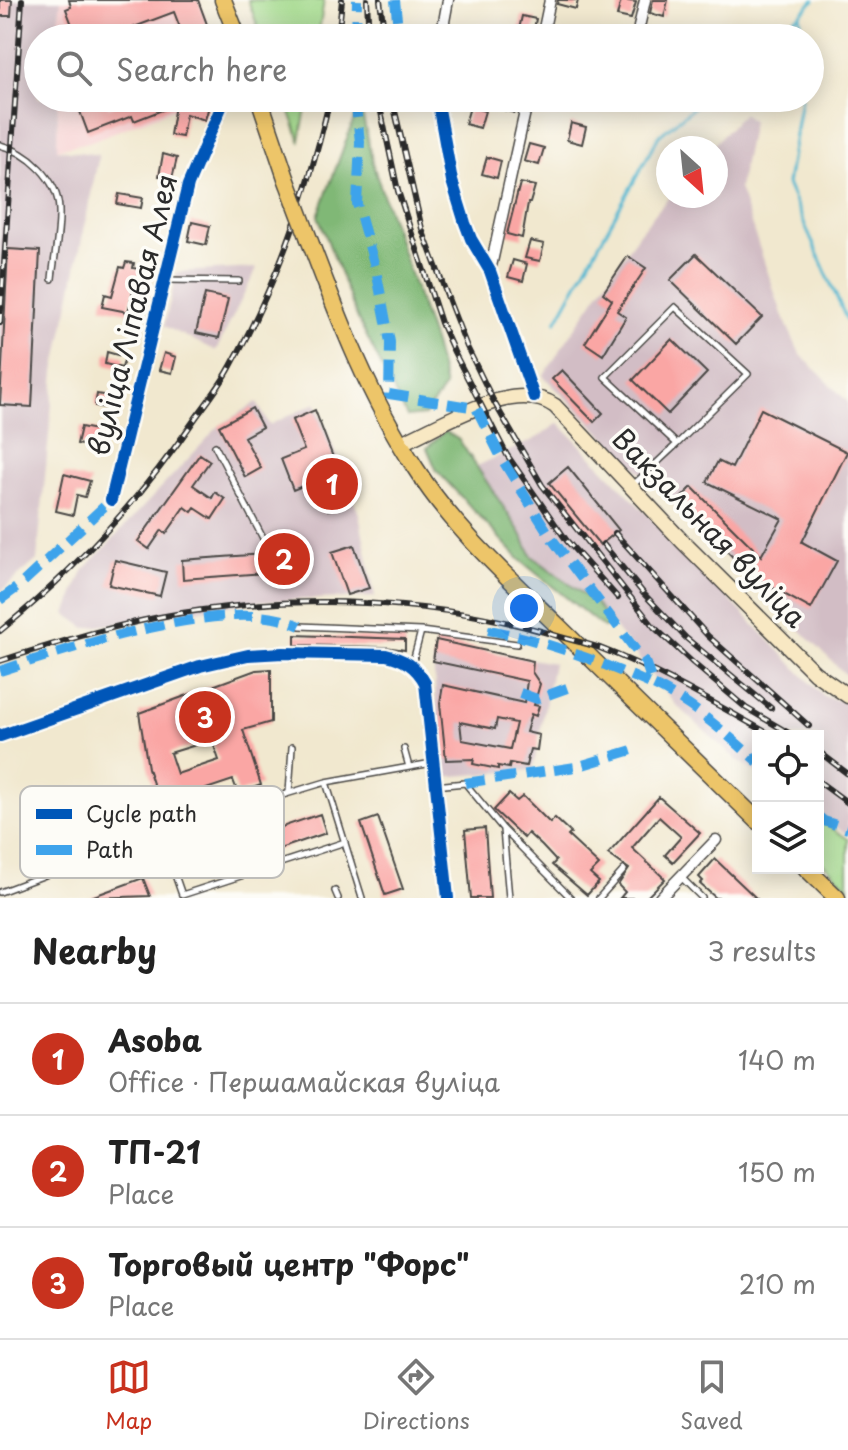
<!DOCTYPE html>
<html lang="en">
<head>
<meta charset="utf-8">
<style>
  body { margin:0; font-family:"Playpen Sans",sans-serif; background:#f6f6f6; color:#222 }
  .controls { position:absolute; right:24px; bottom:24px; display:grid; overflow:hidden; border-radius:0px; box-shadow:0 4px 20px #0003 }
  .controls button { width:72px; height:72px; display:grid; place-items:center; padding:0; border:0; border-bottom:2px solid #e0e0e0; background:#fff; color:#222; font:40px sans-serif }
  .compass { position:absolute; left:656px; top:136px; width:72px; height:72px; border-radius:50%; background:#fff; box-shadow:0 4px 20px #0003; rotate:153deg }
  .you { position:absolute; left:524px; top:608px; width:28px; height:28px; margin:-20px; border:6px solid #fff; border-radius:50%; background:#1a73e8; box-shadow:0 0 0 12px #1a73e833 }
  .badge { display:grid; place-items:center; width:52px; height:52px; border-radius:50%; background:#c8321e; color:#fff; font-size:26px; font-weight:700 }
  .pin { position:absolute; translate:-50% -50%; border:4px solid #fff; box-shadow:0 2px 8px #0006 }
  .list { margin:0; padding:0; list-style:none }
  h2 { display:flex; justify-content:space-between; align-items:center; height:104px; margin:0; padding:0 32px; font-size:34px }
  h2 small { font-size:26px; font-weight:400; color:#767676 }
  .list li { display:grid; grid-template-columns:52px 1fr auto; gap:24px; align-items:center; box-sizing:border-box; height:112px; padding:0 32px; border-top:2px solid #e0e0e0 }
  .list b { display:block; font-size:30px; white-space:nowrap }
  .list p { margin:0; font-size:26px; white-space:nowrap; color:#767676 }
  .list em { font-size:26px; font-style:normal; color:#767676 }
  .icon { flex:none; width:44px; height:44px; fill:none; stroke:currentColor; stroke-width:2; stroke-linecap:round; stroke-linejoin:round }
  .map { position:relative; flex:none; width:848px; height:898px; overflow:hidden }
  .search { position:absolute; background:#fff; box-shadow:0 4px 20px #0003; left:24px; right:24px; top:24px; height:88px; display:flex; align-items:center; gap:20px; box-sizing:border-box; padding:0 28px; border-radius:44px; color:#767676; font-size:30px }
  .sheet { height:440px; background:#fff }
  nav { display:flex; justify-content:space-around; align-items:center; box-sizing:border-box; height:112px; border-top:2px solid #e0e0e0; background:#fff; font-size:22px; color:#767676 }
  nav a { display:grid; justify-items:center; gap:4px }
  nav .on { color:#c8321e }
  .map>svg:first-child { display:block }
</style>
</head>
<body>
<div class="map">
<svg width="848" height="898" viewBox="0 0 848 898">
  <rect width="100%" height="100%" fill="#fdfcf7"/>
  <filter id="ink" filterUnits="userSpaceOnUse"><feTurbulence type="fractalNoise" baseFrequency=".0125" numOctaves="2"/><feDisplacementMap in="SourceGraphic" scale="16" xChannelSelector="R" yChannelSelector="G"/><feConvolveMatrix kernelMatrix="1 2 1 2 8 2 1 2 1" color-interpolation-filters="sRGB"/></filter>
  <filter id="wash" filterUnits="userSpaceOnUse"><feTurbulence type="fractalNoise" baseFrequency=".006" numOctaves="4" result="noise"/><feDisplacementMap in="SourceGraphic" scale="32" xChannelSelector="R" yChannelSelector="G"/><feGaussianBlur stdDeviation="1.8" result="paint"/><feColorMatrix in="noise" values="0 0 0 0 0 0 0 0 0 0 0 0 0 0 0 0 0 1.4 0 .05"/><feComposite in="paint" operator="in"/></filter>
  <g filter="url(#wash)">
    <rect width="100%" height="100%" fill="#f1e8cf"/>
    <path fill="#f7cfd0" d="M61,0H199L213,38H56Z
      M58,98H201L89,142L57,149Z"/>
    <path fill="#d2bdc5" d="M0,0H61L56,38H38V98H58L57,149L99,155L55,372L37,560L0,592Z
      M743,113L752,122L739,188L782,314L800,354L848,402V677L543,376L639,233L670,196H716V148H711Z
      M257,268L216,351L164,326L177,272Z
      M257,402L269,425L316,403L359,514L375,597L260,601L86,628L66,614L83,571L219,426Z
      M559,423L823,696L848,703V835L818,815V736H758V774L738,761L676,705L596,604L532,556L520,532L477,466L535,439Z
      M436,641L553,663L533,770L442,777L433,661Z"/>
    <path fill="#a1d88a" stroke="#66825a" stroke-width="2" d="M248,0H324L318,38H262Z
      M285,98H308L300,140Z
      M818,819L848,839V887L818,858Z"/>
    <path fill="#80b876" stroke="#567250" stroke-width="2" d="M360,103L373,165L434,344L445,387L425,415L407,417L358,319L318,216Z
      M445,431L459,440L520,532L532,556L596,604L611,624L604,628L520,560L437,471L427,448Z"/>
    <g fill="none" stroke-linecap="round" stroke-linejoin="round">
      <path stroke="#53b8d1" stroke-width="3" d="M764,38L800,15
        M803,38L800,15L814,0
        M801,98L787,184L848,323
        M556,322L659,136L705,98"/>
    </g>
    <g id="blocks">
      <path fill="#faa6a4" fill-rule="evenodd" d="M0,0H12L11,16H0Z
        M69,0H198L212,38H184L174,12L105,38H77L66,9L71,7Z
        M558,0H578L576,9L557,4Z
        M621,0L636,2L631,19L617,16Z
        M653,0H668L664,17L650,13Z
        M522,16L536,19L532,38H517Z
        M75,98H104L108,108L132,98H192L189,100L209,106L205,120L186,114L182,137L170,135L175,105L134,121L132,116L88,133Z
        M503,98H519L515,113L500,109Z
        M470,107L485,111L480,128L465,124Z
        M571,123L586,127L582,144L567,140Z
        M529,144L544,148L539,165L524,161Z
        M163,154L177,158L172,179L159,176Z
        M487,157L501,161L497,178L482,174Z
        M520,183L535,186L530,203H528L522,238L507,234Z
        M119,194L143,198L141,208L117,204Z
        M192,222L210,226L206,245L188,241Z
        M530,241L544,244L540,261L525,258Z
        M8,249L40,251L32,407L0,405Z
        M696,254L762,317L736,344L670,280Z
        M628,256L646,268L617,311L626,317L603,355L585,343L612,300L603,293Z
        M513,260L527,264L523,281L508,277Z
        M126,262L134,263L133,268L152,272L150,282L136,279L128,312L102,307L105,294L112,296L120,267L124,268Z
        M205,294L228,299L219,338L196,333Z
        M672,339L707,373L668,414L633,380Z
        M107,352L125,357L122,368L105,364Z
        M164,353L176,357L172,373L159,370Z
        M562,370L603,413L594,422L552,379Z
        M97,394L114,397L112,409L95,406Z
        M252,408L262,427L244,437L261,468L245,477L219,426Z
        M761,409L847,452L802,542L837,561L811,609L753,577L677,502L692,487L761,556L782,519L707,482L718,461L732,468Z
        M315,410L350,502L328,510L317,480L293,490L281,459L304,450L292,420Z
        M81,427L106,432L102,449L77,444Z
        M200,454L210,461L193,485L212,498L215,492L225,499L212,519L195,508L192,512L185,507L166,534L162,530L149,549L138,541Z
        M568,467L619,530L600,545L549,483Z
        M64,474L90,481L85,497L77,495L73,515L56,511Z
        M354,545L369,588L347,595L332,552Z
        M285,550L291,565L283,568L277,553Z
        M263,554L265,573L183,579L182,560Z
        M115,560L166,572L160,596L109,585Z
        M295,635L405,639V650L386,647L295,645Z
        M436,640L533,661L532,672L540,684L534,705L539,706L536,716L531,714L526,732L539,735L537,750L530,749L526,766L510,763L509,768L498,766V769L473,764L474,759L446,760L440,703L443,685L524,703L527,681L433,661ZM497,719L516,723L510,749L462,740L460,722L495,729Z
        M271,669V722L243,730L261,785L238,793L233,780L188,795L192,805L163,815L148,768L139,713L256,670ZM212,740L219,760L177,774L170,753Z
        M509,794L517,801L523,796L550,823L555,818L571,833L568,836L599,865L590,874L599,882L587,895L552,865L556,861L542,846L528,833L524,838L494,810Z
        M659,797L700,833L673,862L665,855L681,837L659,817L632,848L665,879L646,898H620L625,892L618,885L629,869L608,854Z
        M320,814L326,833L212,872L205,853Z
        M378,817L403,889L385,895L361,823Z
        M485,828L490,898H471L465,830Z
        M715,859L756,898H716L700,884L703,881L699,877Z
        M143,878L150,896L92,898L91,897Z"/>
    </g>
  </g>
  <g filter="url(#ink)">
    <use href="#blocks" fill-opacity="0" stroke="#494744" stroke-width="2"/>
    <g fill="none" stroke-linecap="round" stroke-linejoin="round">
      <g stroke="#494744" stroke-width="8">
        <path id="service" d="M0,145C28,152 58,179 59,210C60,233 54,257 52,279
          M165,280L239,281
          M215,446L266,544
          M632,486L677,444L605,377L675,307L748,374L677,444
          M300,626L421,631L517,644
          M412,665L421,631
          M404,749L409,767
          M326,782L362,898
          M435,786L465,783L503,829L571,898
          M289,793L292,747
          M83,813L100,853
          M503,830L509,898
          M345,842L182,895L160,832L326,782L432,763
          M681,877L702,898
          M335,891L338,898
          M0,892L160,832
          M599,898L624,870"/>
      </g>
      <g stroke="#494744" stroke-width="13">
        <path id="minor" d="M639,27L645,0
          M441,38L448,0
          M542,38L550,0
          M437,98L452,181L465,223L471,239L490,271L534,397
          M490,271L528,98
          M111,500L188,185L225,98
          M0,736L200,666L248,655L283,653L386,655C404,659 416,666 425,683L448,898
          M660,898L716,840"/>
      </g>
      <g stroke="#494744" stroke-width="17">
        <path id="secondary" d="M401,443C441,426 514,377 555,406L682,541L815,673L848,696"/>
      </g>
      <g stroke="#494744" stroke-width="19">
        <path id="primary" d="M223,0L238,38
          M259,98L286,178
          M309,239C339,319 369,397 416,469C454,529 508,577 558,626C625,691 691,756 758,821
          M806,868L837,898"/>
      </g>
      <use href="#service" stroke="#fff" stroke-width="5"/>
      <use href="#minor" stroke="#fff" stroke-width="10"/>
      <use href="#secondary" stroke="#f8e8c3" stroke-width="14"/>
      <use href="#primary" stroke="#edc569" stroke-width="16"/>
      <g stroke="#2b2b2b" stroke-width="6">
        <path id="rail" d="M367,0L369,38
          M380,0L385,38
          M338,38L342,0
          M378,98L398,191L441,323L454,352L507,455L567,541L618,598
          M392,98L422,229L451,306L467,347L494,402L542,485L654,627L693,663L746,708L794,736
          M0,323L22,0
          M615,533L708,636L809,726
          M603,544L644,594L686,638L771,708
          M0,631C76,570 142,497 197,416C209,400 222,383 231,366C278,282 309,191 330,98
          M0,661C59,642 120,623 182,613C301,594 431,599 548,633C565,639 583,642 600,648C660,671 717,705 773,736
          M818,751L848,774
          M818,781L848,803"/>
      </g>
      <use href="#rail" stroke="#fdfcf7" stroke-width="3" stroke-dasharray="9" stroke-linecap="butt"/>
      <g stroke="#494744" stroke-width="19" stroke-linecap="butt">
        <path id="primary-bridge" d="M286,178L309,239"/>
      </g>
      <use href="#primary-bridge" stroke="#edc569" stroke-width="16"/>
      <path stroke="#3ea3eb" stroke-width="10" stroke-dasharray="20 10" stroke-linecap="butt" d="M395,0L399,38
        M356,38L357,0
        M355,98L360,142L357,204L376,270L390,342L389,394L476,408L503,461L552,539L646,664L653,685C694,704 725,733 758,762
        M0,600L19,586L111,500
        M488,630C545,640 600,662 653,685
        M0,671C71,648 233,593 300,626
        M520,693L537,699L570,687
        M465,783L576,767L639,748
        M818,816L824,821L848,829"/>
      <g stroke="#fdfcf7" stroke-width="17">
        <path id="cycleway" d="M437,98L452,181L465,223L471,239L490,271L534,397
          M111,500L188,185L225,98
          M0,736L200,666L248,655L283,653L386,655C404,659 416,666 425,683L448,898"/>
      </g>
      <use href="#cycleway" stroke="#0057b8" stroke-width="12"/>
    </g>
  </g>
  <g text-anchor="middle" stroke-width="7" stroke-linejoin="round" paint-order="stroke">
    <g font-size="28" fill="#2b2b2b" stroke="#fdfcf7">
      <text transform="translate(133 315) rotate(-76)" y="10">вуліца Ліпавая Алея</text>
      <text transform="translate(709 528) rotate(46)" y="10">Вакзальная вуліца</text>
    </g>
  </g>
  <rect x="20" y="786" width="264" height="92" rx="12" fill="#fdfcf7" stroke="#bebdba" stroke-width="2"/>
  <rect x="36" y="809" width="36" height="10" fill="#0057b8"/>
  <rect x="36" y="845" width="36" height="10" fill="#3ea3eb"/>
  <g font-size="22" fill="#2b2b2b">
    <text x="86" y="822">Cycle path</text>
    <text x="86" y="858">Path</text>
  </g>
</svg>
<div class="controls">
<button><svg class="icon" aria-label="locate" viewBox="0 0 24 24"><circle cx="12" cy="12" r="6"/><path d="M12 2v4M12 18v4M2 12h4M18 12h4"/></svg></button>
<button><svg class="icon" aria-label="layers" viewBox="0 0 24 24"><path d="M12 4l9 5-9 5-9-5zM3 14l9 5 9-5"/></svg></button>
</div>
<svg class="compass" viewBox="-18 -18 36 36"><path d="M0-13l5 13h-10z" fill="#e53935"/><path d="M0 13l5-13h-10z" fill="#767676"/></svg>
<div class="you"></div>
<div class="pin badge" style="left:332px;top:484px">1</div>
<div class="pin badge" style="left:284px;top:559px">2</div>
<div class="pin badge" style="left:205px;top:717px">3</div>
<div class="search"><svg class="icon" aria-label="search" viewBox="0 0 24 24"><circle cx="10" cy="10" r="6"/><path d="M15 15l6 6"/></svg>Search here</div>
</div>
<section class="sheet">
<h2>Nearby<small>3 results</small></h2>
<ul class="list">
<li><span class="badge">1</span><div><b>Asoba</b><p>Office · Першамайская вуліца</p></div><em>140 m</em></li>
<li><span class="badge">2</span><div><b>ТП-21</b><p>Place</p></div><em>150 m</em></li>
<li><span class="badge">3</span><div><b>Торговый центр &quot;Форс&quot;</b><p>Place</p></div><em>210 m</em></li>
</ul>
</section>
<nav>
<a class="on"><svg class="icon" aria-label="map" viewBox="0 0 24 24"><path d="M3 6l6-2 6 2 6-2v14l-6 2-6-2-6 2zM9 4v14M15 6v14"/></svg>Map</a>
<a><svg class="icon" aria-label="directions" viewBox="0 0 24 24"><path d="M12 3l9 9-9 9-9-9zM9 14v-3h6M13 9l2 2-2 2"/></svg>Directions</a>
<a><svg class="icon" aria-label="saved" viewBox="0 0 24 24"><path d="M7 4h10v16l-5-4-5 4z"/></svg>Saved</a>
</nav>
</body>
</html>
